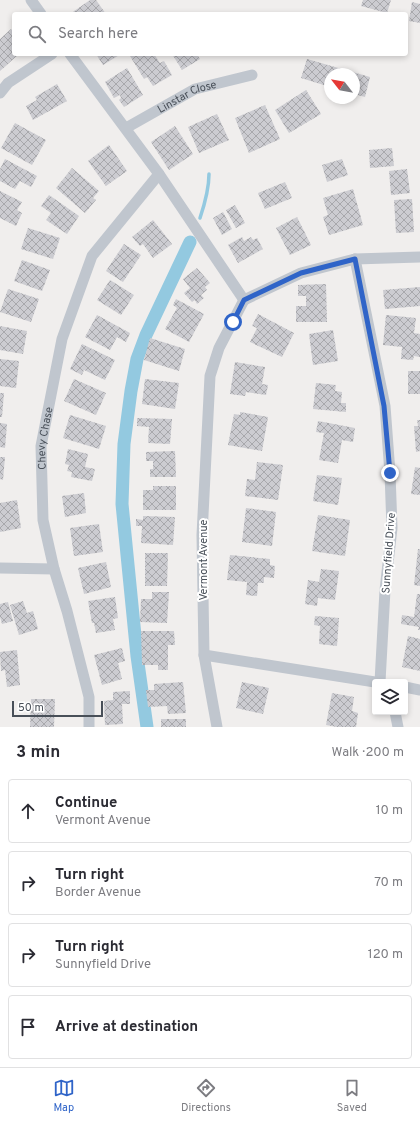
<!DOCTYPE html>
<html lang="en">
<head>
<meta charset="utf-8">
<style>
  body { margin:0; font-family:Overpass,sans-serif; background:#f7f7f7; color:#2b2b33 }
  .controls { position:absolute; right:12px; bottom:12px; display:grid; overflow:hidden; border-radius:4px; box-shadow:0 2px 6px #0003 }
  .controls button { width:36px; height:36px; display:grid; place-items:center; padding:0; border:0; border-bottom:1px solid #e1e1e2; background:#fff; color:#2b2b33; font:20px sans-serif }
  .compass { position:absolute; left:324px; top:68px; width:36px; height:36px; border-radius:50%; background:#fff; box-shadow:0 2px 6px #0003; rotate:301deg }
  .scale { position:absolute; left:12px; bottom:10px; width:91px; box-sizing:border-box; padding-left:4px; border:2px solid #484f58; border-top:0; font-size:11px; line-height:14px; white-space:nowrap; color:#484f58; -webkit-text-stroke:3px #fff; paint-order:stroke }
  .stop { position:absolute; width:12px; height:12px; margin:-9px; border:3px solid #2f64c8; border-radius:50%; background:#fff }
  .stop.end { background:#2f64c8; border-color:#fff; box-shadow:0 1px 4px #0008 }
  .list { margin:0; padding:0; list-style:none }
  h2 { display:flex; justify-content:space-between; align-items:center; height:52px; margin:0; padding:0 16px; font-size:17px }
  h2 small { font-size:13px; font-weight:400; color:#7c7c81 }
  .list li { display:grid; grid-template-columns:26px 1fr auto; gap:12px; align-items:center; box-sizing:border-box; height:64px; margin:0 8px 8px; padding:0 8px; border:1px solid #e1e1e2; border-radius:4px }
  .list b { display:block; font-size:15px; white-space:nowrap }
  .list p { margin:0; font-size:13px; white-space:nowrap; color:#7c7c81 }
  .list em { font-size:13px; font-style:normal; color:#7c7c81 }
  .icon { flex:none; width:22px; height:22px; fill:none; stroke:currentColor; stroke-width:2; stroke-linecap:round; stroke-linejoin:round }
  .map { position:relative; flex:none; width:420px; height:727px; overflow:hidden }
  .search { position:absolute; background:#fff; box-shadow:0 2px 6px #0003; left:12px; right:12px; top:12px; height:44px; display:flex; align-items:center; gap:10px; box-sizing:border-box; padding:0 14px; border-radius:4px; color:#7c7c81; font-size:15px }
  .sheet { height:340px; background:#fff }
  nav { display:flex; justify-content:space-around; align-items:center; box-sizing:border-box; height:56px; border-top:1px solid #e1e1e2; background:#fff; font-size:11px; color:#7c7c81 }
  nav a { display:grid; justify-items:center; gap:2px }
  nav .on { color:#2f64c8 }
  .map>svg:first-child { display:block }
</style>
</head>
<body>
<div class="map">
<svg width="420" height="727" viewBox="0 0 420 727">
  <defs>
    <pattern id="building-cross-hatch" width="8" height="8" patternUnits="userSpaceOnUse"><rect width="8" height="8" fill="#ccccd1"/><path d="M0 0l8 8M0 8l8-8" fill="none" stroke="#a8a8ac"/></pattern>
  </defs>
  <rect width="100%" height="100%" fill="#f0eeed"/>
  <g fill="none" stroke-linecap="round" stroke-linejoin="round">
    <path stroke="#93c9e0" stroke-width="3.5" d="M200,218C205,203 209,189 209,174"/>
    <path stroke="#93c9e0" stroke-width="13" d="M147,727L137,656L122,504L124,444L131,391L137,359L146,335L190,242"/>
  </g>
  <path fill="url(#building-cross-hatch)" d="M90,0H96L106,14H70Z
    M363,0H391L387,13L361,6Z
    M412,2L420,4V23L409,21Z
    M11,29L14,32V54H19L0,71V39Z
    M96,54H121L103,65Z
    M133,54H145L146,55L148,54H154L160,63L164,61L172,75L153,86L147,77L144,79L130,56Z
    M172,54H197L200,59L182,70Z
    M307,59L370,77L365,97L354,94V74H330V87L301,78Z
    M127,68L143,95L124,107L119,100L121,98L120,95L114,98L105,82Z
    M57,84L67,101L33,120L26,106L37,100L35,97Z
    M306,90L321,114L289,133L275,110Z
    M265,105L280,139L249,153L235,118Z
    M217,114L229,140L199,153L188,127Z
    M15,123L46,140L32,165L1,148Z
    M175,126L193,154L169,170L151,142Z
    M109,145L127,171L106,186L88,161Z
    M392,148L394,166L370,168L369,150Z
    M5,159L37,176L31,187L20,181L15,189L0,181V169Z
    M342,159L348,175L327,182L322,165Z
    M72,168L99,191L93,198L96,200L85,213L56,188Z
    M407,169L410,193L391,195L389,171Z
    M285,182L292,198L265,209L258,193Z
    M353,189L363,225L329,235L323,217L328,215L323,198Z
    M0,191L22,202L17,210L22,213L16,226L0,218Z
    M49,195L79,216L67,234L46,220L51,213L41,206Z
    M412,199L414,232L396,233L394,200Z
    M235,205L245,223L236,228L226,210Z
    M223,212L232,229L222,235L213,218Z
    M297,217L311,245L290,255L276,228Z
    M153,220L172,244L153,258L143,244L140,246L132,237Z
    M28,228L60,238L53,259L21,249Z
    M242,237L244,241L251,237L253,240L257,238L263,249L238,263L228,245Z
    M124,244L141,255L123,282L106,271Z
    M22,260L50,270L42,291L14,281Z
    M197,268L210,283L205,287L207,290L201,295L204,298L197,304L195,300L192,302L184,293L190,288L183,279Z
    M110,280L134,295L121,315L97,300Z
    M326,284L327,322H296V306H306V296H298V285Z
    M420,287V306L385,309L383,290Z
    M8,289L39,299L31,322L0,312Z
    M176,299L204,314L189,342L165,329L177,308L173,305Z
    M258,314L294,333L282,357L250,342L257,328L252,326Z
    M97,315L130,333L126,342L117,337L110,350L85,337Z
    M386,315L416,318L414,333L420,334V357L414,356L413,360L401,359L402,347L383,345Z
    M0,326L27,331L23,354L0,350Z
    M333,330L338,361L313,365L309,334Z
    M150,338L185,349L179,371L144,360Z
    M82,344L115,360L105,380L84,370L82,375L70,369Z
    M0,359L19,361L16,388L0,386Z
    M235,362L265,367L262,384L268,385L266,395L246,392L245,396L230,394Z
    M408,371H420V394H408Z
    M74,379L106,393L96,415L64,401Z
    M145,379L179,383L175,409L142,404Z
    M316,383L336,385L335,391L342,392L341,403H346V412L313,409Z
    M0,393H4L2,417H0Z
    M240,412L268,417L262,451L228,445L234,414L240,415Z
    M70,415L106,426L99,449L63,438Z
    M137,418L172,419L170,444L148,443L149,427L137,426Z
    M417,420H420V451L416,452L414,426H418Z
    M318,421L355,428L353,442L342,440L338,463L319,460L324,433L316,432Z
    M0,423L7,424L5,448L0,447Z
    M68,449L88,454L85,467L95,469L92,481L71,477L72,472L67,471L69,465L65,464Z
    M175,451L176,477H150V469H153V461H146V452Z
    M0,457H5L3,480L0,479Z
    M257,462L283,465L278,500L245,496L247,479L255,480Z
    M415,467L420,468V495L411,494Z
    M317,475L342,478L338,505L313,501Z
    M153,486H176V510H143V490H153Z
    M84,493L86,513L65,517L62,496Z
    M17,500L21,528L0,532V503Z
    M246,508L276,512L272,546L242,542Z
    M318,515L350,520L345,556L312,551Z
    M143,516L175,517L173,545L141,543L142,526H136V519L143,520Z
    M99,524L103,552L74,556L70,528Z
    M418,549H420V586L414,585Z
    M145,553H168L167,586H145Z
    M230,555L270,559V565L275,566L274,578L264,577V583H258L257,596L246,595L247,582L227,580Z
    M106,562L111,587L84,594L78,568Z
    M321,569L339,571L335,600L318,598L317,606L305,604L308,580L319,582Z
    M152,592H169L167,623L140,622L141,599H152Z
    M417,594H420V630H418L419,627L401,624L402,615L414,617Z
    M115,597L118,618L113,619L115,630L96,633L94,623H92L88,601Z
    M23,601L27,613L33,611L38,629L19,635L10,605Z
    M8,602L13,621L2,624L0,617V604Z
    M315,616L339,618L337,646L319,644L320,626L314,625Z
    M141,631H174L175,645H168V670H158V665H142Z
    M408,636L420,639V671L402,667Z
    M122,648L125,661L118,663L122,679L102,685L94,655Z
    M17,650L20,685L7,687L5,670L1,671L0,652Z
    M183,682L186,713L168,714L167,706L148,707L146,690H154V684Z
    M242,682L269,688L263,714L236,708Z
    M130,691V704H122L123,724L105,725L104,701L113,700V692Z
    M332,693L354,697L352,711L358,713L356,727H337L326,725Z
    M31,699H55L54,727H30Z
    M161,719H186V727H161Z"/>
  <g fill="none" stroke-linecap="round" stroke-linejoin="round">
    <g stroke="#c0c6ce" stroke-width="11">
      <path d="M31,0L41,14"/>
      <path d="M70,54L159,174L244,300"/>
      <path d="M0,93L8,83L52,54"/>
      <path id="s1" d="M126,128L195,89L252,75"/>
      <path d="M355,259L385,406L390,473L392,528L385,590L380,682"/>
      <path d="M244,300L301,273L355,259L420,257"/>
      <path d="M0,568L54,569"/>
      <path d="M204,655L375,682"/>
      <path d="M405,687L420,690"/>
      <path d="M395,712L398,727"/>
      <path id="s2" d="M89,727V697L67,611L54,569L43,520L41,446L62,339L92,256L159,174"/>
      <path d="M217,727L204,655L202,535L210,376L219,348L244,300"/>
    </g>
  </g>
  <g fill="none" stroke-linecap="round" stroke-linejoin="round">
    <path stroke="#2f64c8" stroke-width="5" d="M233,322L244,300L301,273L355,259L384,406L390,473"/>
  </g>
  <g text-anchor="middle" stroke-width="4" stroke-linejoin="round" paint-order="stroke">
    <g font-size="11" fill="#484f58" stroke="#fff">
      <text dy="4" stroke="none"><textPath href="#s1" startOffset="69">Linstar Close</textPath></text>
      <text dy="4" stroke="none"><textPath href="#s2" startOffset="295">Chevy Chase</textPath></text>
      <text transform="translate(388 553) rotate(-86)" y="4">Sunnyfield Drive</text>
      <text transform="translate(203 560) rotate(-90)" y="4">Vermont Avenue</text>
    </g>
  </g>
</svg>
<div class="controls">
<button><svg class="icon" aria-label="layers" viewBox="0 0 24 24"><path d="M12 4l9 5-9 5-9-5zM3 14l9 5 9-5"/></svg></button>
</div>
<svg class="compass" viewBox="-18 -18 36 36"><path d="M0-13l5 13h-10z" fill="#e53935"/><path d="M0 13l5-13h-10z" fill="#7c7c81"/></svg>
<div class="scale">50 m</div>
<div class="stop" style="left:233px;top:322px"></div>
<div class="stop end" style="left:390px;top:473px"></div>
<div class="search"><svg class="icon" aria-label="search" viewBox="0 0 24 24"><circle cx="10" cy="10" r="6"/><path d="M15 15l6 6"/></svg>Search here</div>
</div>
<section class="sheet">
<h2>3 min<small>Walk · 200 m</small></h2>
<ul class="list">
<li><svg class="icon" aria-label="ahead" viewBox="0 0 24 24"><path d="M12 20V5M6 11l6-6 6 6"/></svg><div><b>Continue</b><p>Vermont Avenue</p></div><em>10 m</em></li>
<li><svg class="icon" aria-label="right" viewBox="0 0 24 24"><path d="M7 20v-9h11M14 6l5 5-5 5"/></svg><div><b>Turn right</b><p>Border Avenue</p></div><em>70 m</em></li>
<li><svg class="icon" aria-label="right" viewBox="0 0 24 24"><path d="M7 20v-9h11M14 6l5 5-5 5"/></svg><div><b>Turn right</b><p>Sunnyfield Drive</p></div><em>120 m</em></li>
<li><svg class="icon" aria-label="arrive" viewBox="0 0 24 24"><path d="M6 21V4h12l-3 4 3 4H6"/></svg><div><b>Arrive at destination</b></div></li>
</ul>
</section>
<nav>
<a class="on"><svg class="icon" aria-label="map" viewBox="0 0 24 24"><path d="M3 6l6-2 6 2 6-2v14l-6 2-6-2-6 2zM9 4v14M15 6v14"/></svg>Map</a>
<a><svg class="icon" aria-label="directions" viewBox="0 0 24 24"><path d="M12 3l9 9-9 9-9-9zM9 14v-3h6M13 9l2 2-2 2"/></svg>Directions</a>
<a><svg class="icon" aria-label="saved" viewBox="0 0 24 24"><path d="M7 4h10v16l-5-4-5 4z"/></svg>Saved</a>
</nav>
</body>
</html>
